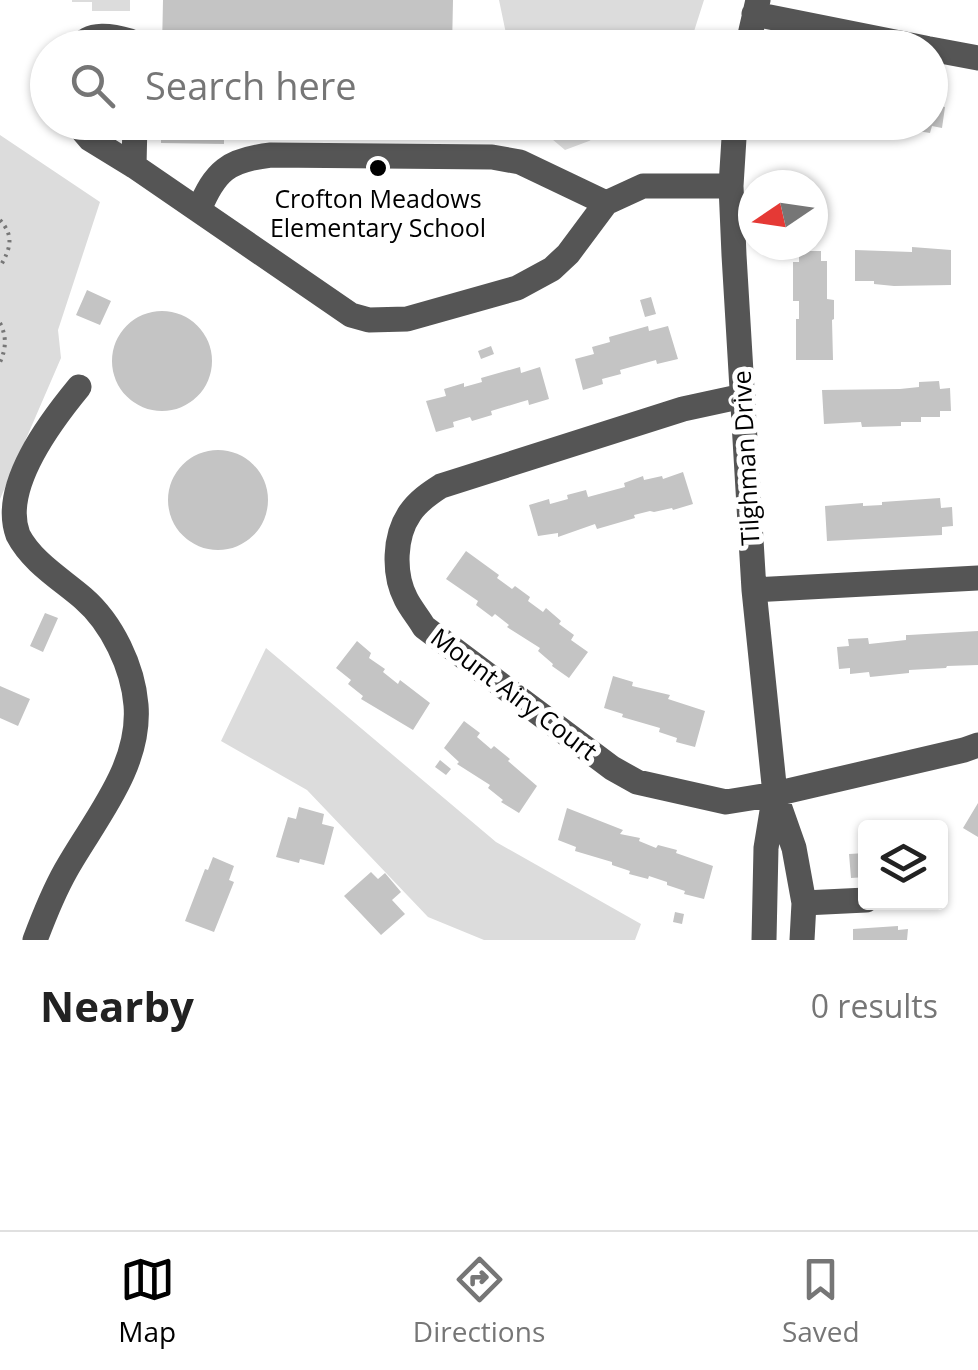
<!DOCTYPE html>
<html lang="en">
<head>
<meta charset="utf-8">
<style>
  body { margin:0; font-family:"Open Sans",sans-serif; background:#f2f2f2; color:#222 }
  .controls { position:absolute; right:30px; bottom:30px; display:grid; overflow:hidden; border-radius:10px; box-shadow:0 2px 8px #0004 }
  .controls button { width:90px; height:90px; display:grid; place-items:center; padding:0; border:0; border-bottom:2px solid #e0e0e0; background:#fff; color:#222; font:50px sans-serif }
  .compass { position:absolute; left:738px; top:170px; width:90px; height:90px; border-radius:50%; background:#fff; box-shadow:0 2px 8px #0004; rotate:257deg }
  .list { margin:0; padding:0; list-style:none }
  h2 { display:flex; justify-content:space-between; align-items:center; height:130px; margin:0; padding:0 40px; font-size:42px }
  h2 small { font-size:32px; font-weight:400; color:#767676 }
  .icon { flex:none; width:55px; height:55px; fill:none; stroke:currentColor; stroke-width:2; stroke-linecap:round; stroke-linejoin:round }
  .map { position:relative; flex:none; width:978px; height:940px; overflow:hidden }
  .search { position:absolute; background:#fff; box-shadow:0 2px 8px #0004; left:30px; right:30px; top:30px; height:110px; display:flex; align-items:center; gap:25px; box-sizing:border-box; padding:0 35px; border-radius:55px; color:#767676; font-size:38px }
  .sheet { height:290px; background:#fff }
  nav { display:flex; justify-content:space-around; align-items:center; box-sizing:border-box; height:140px; border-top:2px solid #e0e0e0; background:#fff; font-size:28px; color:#767676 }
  nav a { display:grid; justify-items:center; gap:5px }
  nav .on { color:#000 }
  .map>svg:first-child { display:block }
</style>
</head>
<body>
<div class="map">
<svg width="978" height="940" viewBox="0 0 978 940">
  <rect width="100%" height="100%" fill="#fff"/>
  <path fill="#dcdcdc" d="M72,0H130V11H92V2H72Z
    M499,0H704L689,47L509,48Z
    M533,123H621L589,141L565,150Z
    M0,135L100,202L58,330L61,358L0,499Z
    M266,648L496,842L641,924L635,940H484L428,917L307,790L221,741Z"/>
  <path fill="#c4c4c4" d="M163,0H453L452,48H162Z
    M930,97L936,98L935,105L945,107L942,128L932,126L930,133L912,130L911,134L876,127V122H930Z
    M161,122H224V144L161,143Z
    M912,247L951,250V285L894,286L874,284V281H855V250L912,252Z
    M799,251H821V261H827V299L834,300V319L832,320L833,360H796V319H799V301H793V262H799Z
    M87,290L111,301L100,325L76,315Z
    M651,297L656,314L645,317L640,300Z
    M112 361a50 50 0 1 1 100 0a50 50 0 1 1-100 0Z
    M648,326L649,331L668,326L678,359L657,364L656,360L620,370L621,374L602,379L603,384L583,390L575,359L594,354L592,347L610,342L609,337Z
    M491,346L494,354L481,359L478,351Z
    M520,367L521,373L540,367L549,399L529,405L528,400L521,402L491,411L492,415L472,421L470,417L453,422L454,427L436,432L426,401L446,396L444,389L464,383V387L482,382L481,378Z
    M939,381L940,389L950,388L951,411H940V417H921V422H901V426L862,427L861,422L824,424L822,390L900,389L919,387V382Z
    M168 500a50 50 0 1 1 100 0a50 50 0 1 1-100 0Z
    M683,472L693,504L673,510L672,508L654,512L650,511L634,515L635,518L597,529L595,524L558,537V533L538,536L529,505L549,499L550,504L568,499L567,495L586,490L588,497L625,487L624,483L643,476L644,480L662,476L663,479Z
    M940,498L941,508L952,507L953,526L942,527V535L827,541L825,506L863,503V506L882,505V502Z
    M466,551L499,575L497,578L512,589L515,586L530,597L528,601L543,612L546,608L561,621L559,624L574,635L571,640L588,652L569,678L552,666L553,664L538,651L540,648L507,627L509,625L495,614L492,617L476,605L478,601L446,579Z
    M45,613L58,618L43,652L30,646Z
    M978,631V665L947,666L946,668L909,670V673L870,677L869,672L850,674V668L839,669L837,647L849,646L848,639L868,638L869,644L906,640V635H909Z
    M357,641L371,653L369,658L385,669L383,672L398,684L400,680L430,703L413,730L361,699L363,696L348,684L351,680L336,668Z
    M613,676L633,682L632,686L670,695L668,699L705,711L695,747L676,742L677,738L659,732L660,728L622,717L623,714L604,708Z
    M0,686L30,699L18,726L0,718Z
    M464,721L480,733L477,737L491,749L494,746L510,759L508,761L537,786L519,813L501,802L503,800L488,788L490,785L457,764L459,762L444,748Z
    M440,760L451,769L446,775L435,767Z
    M978,803V837L963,828Z
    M299,807L324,814L322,824L334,827L324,865L300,859L299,863L276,857L288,817L296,819Z
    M567,808L623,830L620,834L640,838L639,841L656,848L658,845L677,850L676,853L713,866L704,899L684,894L685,891L667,885V882L649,876L648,879L629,874L630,871L612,865V862L575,851L576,847L558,840Z
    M866,853V877L851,878L849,854Z
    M213,857L234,866L229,880L234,882L214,932L185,921L205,869L208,870Z
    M371,872L378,879L385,873L401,892L392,900L405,914L381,935L344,896Z
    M675,912L684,914L682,924L673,922Z
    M898,926V930L908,929L907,940H853V929Z"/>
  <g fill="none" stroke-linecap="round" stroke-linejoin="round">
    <path stroke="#777" stroke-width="4" stroke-dasharray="2.5 5" stroke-linecap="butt" d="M0,220C15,237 10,249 0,267
      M0,323C7,337 6,349 0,362"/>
    <path stroke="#555" stroke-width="25" d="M754,14L925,48
      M79,48C89,31 113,36 130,41L134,48
      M747,48L758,0
      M930,49L978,58
      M82,122L84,132L90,139L134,166L351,315L369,320L407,319L517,288L552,269L568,254L606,203L643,186H731
      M735,122L731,186L734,255L754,590L775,794L794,848L804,903L802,940
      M134,166L135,122
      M199,210C215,171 228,160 271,155L492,157L520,162L606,203
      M743,396L683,409L441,486C430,493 418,501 410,513C394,536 393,574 406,599C411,609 419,618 424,627L612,768L637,782L726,802L775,794L964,750L978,745
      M754,590L978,578
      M804,903L866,900
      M35,940C44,916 53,893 66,870C94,820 141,767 136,705C133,667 112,623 83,598C61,579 32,562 18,535C0,487 51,421 79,387
      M764,940L766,848L774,799"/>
  </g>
  <circle fill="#000" stroke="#fff" stroke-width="4" cx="378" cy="168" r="10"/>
  <g text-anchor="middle" stroke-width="10" stroke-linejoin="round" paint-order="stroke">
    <g font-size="25" fill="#000" stroke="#fff">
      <text x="378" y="208">Crofton Meadows<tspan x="378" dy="29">Elementary School</tspan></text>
    </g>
    <g font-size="25" fill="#000" stroke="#fff">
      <text transform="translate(746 458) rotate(-93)" y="9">Tilghman Drive</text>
      <text transform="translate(514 694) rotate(37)" y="9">Mount Airy Court</text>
    </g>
  </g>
</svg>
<div class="controls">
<button><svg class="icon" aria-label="layers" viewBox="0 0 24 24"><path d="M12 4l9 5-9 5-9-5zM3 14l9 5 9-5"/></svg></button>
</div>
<svg class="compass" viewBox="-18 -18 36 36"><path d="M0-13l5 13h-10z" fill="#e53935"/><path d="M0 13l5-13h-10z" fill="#767676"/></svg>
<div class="search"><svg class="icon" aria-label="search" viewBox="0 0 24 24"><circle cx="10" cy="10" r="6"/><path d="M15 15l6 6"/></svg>Search here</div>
</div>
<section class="sheet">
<h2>Nearby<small>0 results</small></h2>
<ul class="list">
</ul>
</section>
<nav>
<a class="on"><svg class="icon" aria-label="map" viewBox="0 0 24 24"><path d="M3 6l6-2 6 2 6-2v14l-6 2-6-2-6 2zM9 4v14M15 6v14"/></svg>Map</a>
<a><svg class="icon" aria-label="directions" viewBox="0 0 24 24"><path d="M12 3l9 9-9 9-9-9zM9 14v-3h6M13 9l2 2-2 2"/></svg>Directions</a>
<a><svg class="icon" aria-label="saved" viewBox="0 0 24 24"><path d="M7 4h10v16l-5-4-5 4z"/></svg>Saved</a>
</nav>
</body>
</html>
